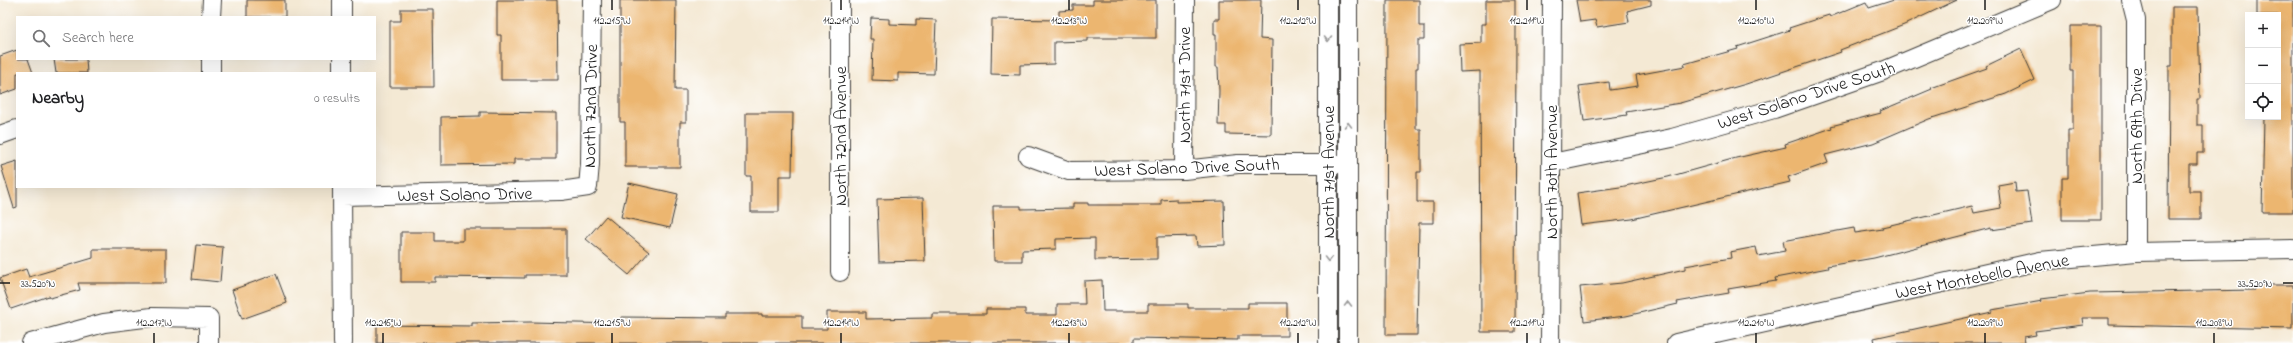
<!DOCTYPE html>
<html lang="en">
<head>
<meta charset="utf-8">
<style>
  body { margin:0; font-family:"Indie Flower",sans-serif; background:#f6f6f6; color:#202124 }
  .controls { position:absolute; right:12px; top:12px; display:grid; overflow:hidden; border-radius:0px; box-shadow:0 4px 16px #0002 }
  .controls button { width:36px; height:36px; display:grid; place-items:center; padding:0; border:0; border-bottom:1px solid #e0e0e0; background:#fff; color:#202124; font:20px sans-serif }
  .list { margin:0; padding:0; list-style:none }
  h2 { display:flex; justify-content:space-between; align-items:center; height:52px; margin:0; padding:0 16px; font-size:17px }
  h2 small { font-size:13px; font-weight:400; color:#757577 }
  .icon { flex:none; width:22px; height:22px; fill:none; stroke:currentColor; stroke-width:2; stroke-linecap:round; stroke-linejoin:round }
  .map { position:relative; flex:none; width:2293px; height:343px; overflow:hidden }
  .search { position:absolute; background:#fff; box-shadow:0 4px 16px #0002; left:16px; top:16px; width:360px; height:44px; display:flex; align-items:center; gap:10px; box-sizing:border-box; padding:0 14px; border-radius:0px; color:#757577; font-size:15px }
  .panel { position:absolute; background:#fff; box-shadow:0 4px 16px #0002; left:16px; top:72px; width:360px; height:116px; border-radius:0px }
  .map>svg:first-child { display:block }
</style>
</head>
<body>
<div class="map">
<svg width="2293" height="343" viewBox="0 0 2293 343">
  <rect width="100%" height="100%" fill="#fff"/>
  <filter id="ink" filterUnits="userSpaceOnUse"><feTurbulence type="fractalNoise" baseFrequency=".025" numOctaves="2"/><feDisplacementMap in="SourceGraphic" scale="8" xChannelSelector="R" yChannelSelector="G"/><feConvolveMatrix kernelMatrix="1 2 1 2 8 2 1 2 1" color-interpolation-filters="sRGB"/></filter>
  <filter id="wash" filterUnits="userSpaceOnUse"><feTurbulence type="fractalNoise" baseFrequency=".012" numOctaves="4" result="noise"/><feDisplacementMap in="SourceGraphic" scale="16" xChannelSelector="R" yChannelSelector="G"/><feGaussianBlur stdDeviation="0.9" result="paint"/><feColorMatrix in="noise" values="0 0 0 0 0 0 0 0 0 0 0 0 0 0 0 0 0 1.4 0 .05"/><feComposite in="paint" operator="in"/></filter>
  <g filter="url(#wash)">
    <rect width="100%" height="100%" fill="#f4e9d4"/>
    <g id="blocks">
      <path fill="#ecb670" d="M247,0H285V17H247Z
        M497,0H557L558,80H501V35H497Z
        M620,0H676L675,90H686V122H680V167H625V122H620Z
        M1093,0H1156V38H1088V41L1054,42V64L1020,65V75L991,74L992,19L1059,20V11L1073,10V5H1093Z
        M1219,0H1261L1260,39L1272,40L1271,135L1226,134V125H1218L1219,91L1218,67H1216V34H1214V19H1219Z
        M1387,0H1419V26H1424V40H1418V68H1416V129H1421V172H1417V202H1433V223H1419L1417,335H1386Z
        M1486,0H1515V24H1516L1515,332H1481L1480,71L1460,72L1459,44L1481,43V24H1486Z
        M1576,0H1651V5L1627,11L1629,22L1597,27L1595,20L1580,22Z
        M1894,0H1957L1904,25L1840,50L1841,52L1746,84L1680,103L1626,112L1627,115L1584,121L1579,86L1609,82L1610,90L1638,86L1636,75L1685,66L1684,64L1738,49L1737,47L1790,30L1789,28L1829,15L1830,17L1866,2L1869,8Z
        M2257,0H2293V212H2262L2264,117H2278V15H2257Z
        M2172,7H2198L2200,99H2197V125H2203V153H2197V164H2189V191H2201V219H2168L2169,66H2172Z
        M401,9H433L434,87H390V21H401Z
        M871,18L889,19V24L916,25V19L936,20L934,74L898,73V81L872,80L873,39H870Z
        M2070,26H2101V220H2062V178H2068V130H2073V71H2070Z
        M2021,49L2035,80L2006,94L1929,119L1873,143L1825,155L1828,163L1788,177L1790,182L1632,219L1581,225L1577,193L1620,187L1668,177L1736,158L1786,147L1785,144L1832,128L1831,126L1881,113L1880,111L1932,89L1931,88L1987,68L1986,66Z
        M17,50V59H28L33,73H17V89L0,95V56Z
        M54,59H86L87,73H56Z
        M480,112L556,113V159H514V164L441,165V117L480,116Z
        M746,113H793L792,176H779V212H751V176H746Z
        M17,161V207L14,208L1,166Z
        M2015,182L2016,192L2027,191L2032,224L1991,230V228L1874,258L1827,266L1828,268L1775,278L1776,281L1728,289L1729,293L1677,302L1678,304L1626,316L1584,321L1580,287L1622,283L1685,269V266L1731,258L1730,252L1756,247L1758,256L1785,251L1783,241L1826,233L1854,228L1855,233L1883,229L1882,227L1972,206L1974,213L2001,208L1998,185Z
        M629,183L678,194L670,228L621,217Z
        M923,198L925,261L879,262L877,199Z
        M1176,199V202L1224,201L1225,245L1197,246L1196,236L1157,237V259L1095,260V238L1056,239V249L1022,250V261H994L993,206H1021V209L1073,208V203H1088V205H1161V200Z
        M606,216L649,252L629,275L586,239Z
        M463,229H566V275H525V278L435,277V282H401V232H435V241H463Z
        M196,245L223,247L220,282L192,279Z
        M93,249H166V283H78L80,290L50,298L49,296L11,309L0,278L26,269L29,277L93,258Z
        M276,274L287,303L242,319L232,290Z
        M1102,280L1103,311H1148V304H1188V308H1248V303H1287V336H1238V340L1134,338V343H377V325L472,326V323L530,322L621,324V317L725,318V314H762V316H802V329H827V312H866V319L932,318V314H986V309H1025V315H1057V304H1085L1084,281Z
        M2255,285H2293V329L2109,325V318H2082L2083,325L2035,331L2036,335L2024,337L2025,343H1875L1874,338L1992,312V310L2042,301L2041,299L2090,293L2255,290Z"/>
    </g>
  </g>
  <g filter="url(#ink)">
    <use href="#blocks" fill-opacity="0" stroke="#3c3b38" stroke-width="1"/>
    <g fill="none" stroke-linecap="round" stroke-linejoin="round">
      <g stroke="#3c3b38" stroke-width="20">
        <path id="minor" d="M342,0V17
          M1348,0V343
          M2131,0L2136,20V252
          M211,17L212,0
          M342,59V73
          M211,73V59
          M0,135L17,129
          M1028,156L1069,171L1184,170L1238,164H1339
          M1552,163L1672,138L1774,109L1883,71L2052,0
          M1184,170L1185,0
          M342,187L343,343
          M342,196L561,191L588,187L590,164L592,0
          M840,272V0
          M31,343L104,323L152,317L209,318V343
          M1328,343V0
          M1550,343L1552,0
          M1676,343L2040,261L2136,252L2293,249"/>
      </g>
      <use href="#minor" stroke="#fff" stroke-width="18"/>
    </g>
    <defs><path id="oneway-chevron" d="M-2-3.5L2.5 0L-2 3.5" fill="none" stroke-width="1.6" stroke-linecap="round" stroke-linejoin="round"/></defs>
    <g stroke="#999">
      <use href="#oneway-chevron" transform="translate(1328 39) rotate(90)"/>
      <use href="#oneway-chevron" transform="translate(1348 125) rotate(-90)"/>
      <use href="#oneway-chevron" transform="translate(1328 259) rotate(90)"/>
      <use href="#oneway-chevron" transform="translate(1348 304) rotate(-90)"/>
    </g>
  </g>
  <path fill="none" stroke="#1c1c1c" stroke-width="1.5" d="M612,0V10M841,0V10M1069,0V10M1298,0V10M1527,0V10M1756,0V10M1985,0V10M0,283H10M2283,283H2293M154,333V343M383,333V343M612,333V343M841,333V343M1069,333V343M1298,333V343M1527,333V343M1756,333V343M1985,333V343M2214,333V343"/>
  <g text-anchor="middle" stroke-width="3" stroke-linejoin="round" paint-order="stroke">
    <g font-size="18" fill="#1c1c1c" stroke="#fff">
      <text transform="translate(1184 85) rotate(-90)" y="6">North 71st Drive</text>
      <text transform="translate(1806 95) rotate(-18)" y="6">West Solano Drive South</text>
      <text transform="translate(590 106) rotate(-89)" y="6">North 72nd Drive</text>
      <text transform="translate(2136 126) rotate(-90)" y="6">North 69th Drive</text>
      <text transform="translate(840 136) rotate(-90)" y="6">North 72nd Avenue</text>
      <text transform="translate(1187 167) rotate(-2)" y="6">West Solano Drive South</text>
      <text transform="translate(1328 172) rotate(-90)" y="6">North 71st Avenue</text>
      <text transform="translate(1551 172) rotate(-90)" y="6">North 70th Avenue</text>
      <text transform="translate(465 194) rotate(-1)" y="6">West Solano Drive</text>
      <text transform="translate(1982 276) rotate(-11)" y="6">West Montebello Avenue</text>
    </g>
  </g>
  <g font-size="10" text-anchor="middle" fill="#1c1c1c" stroke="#fff" stroke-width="3" stroke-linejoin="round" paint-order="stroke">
    <text x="612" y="24">112.215°W</text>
    <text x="841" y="24">112.214°W</text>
    <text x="1069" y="24">112.213°W</text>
    <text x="1298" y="24">112.212°W</text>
    <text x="1527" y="24">112.211°W</text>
    <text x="1756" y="24">112.210°W</text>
    <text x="1985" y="24">112.209°W</text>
    <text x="38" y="287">33.520°N</text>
    <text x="2255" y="287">33.520°N</text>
    <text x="154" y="326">112.217°W</text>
    <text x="383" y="326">112.216°W</text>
    <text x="612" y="326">112.215°W</text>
    <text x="841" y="326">112.214°W</text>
    <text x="1069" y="326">112.213°W</text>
    <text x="1298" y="326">112.212°W</text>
    <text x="1527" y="326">112.211°W</text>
    <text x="1756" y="326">112.210°W</text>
    <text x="1985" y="326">112.209°W</text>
    <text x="2214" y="326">112.208°W</text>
  </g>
</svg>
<div class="controls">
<button>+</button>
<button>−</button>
<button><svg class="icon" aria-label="locate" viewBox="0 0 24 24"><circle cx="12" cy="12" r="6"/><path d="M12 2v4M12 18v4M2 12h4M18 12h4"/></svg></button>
</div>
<div class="search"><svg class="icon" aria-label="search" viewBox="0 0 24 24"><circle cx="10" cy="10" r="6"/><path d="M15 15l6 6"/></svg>Search here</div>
<section class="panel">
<h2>Nearby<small>0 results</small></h2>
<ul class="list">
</ul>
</section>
</div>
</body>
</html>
